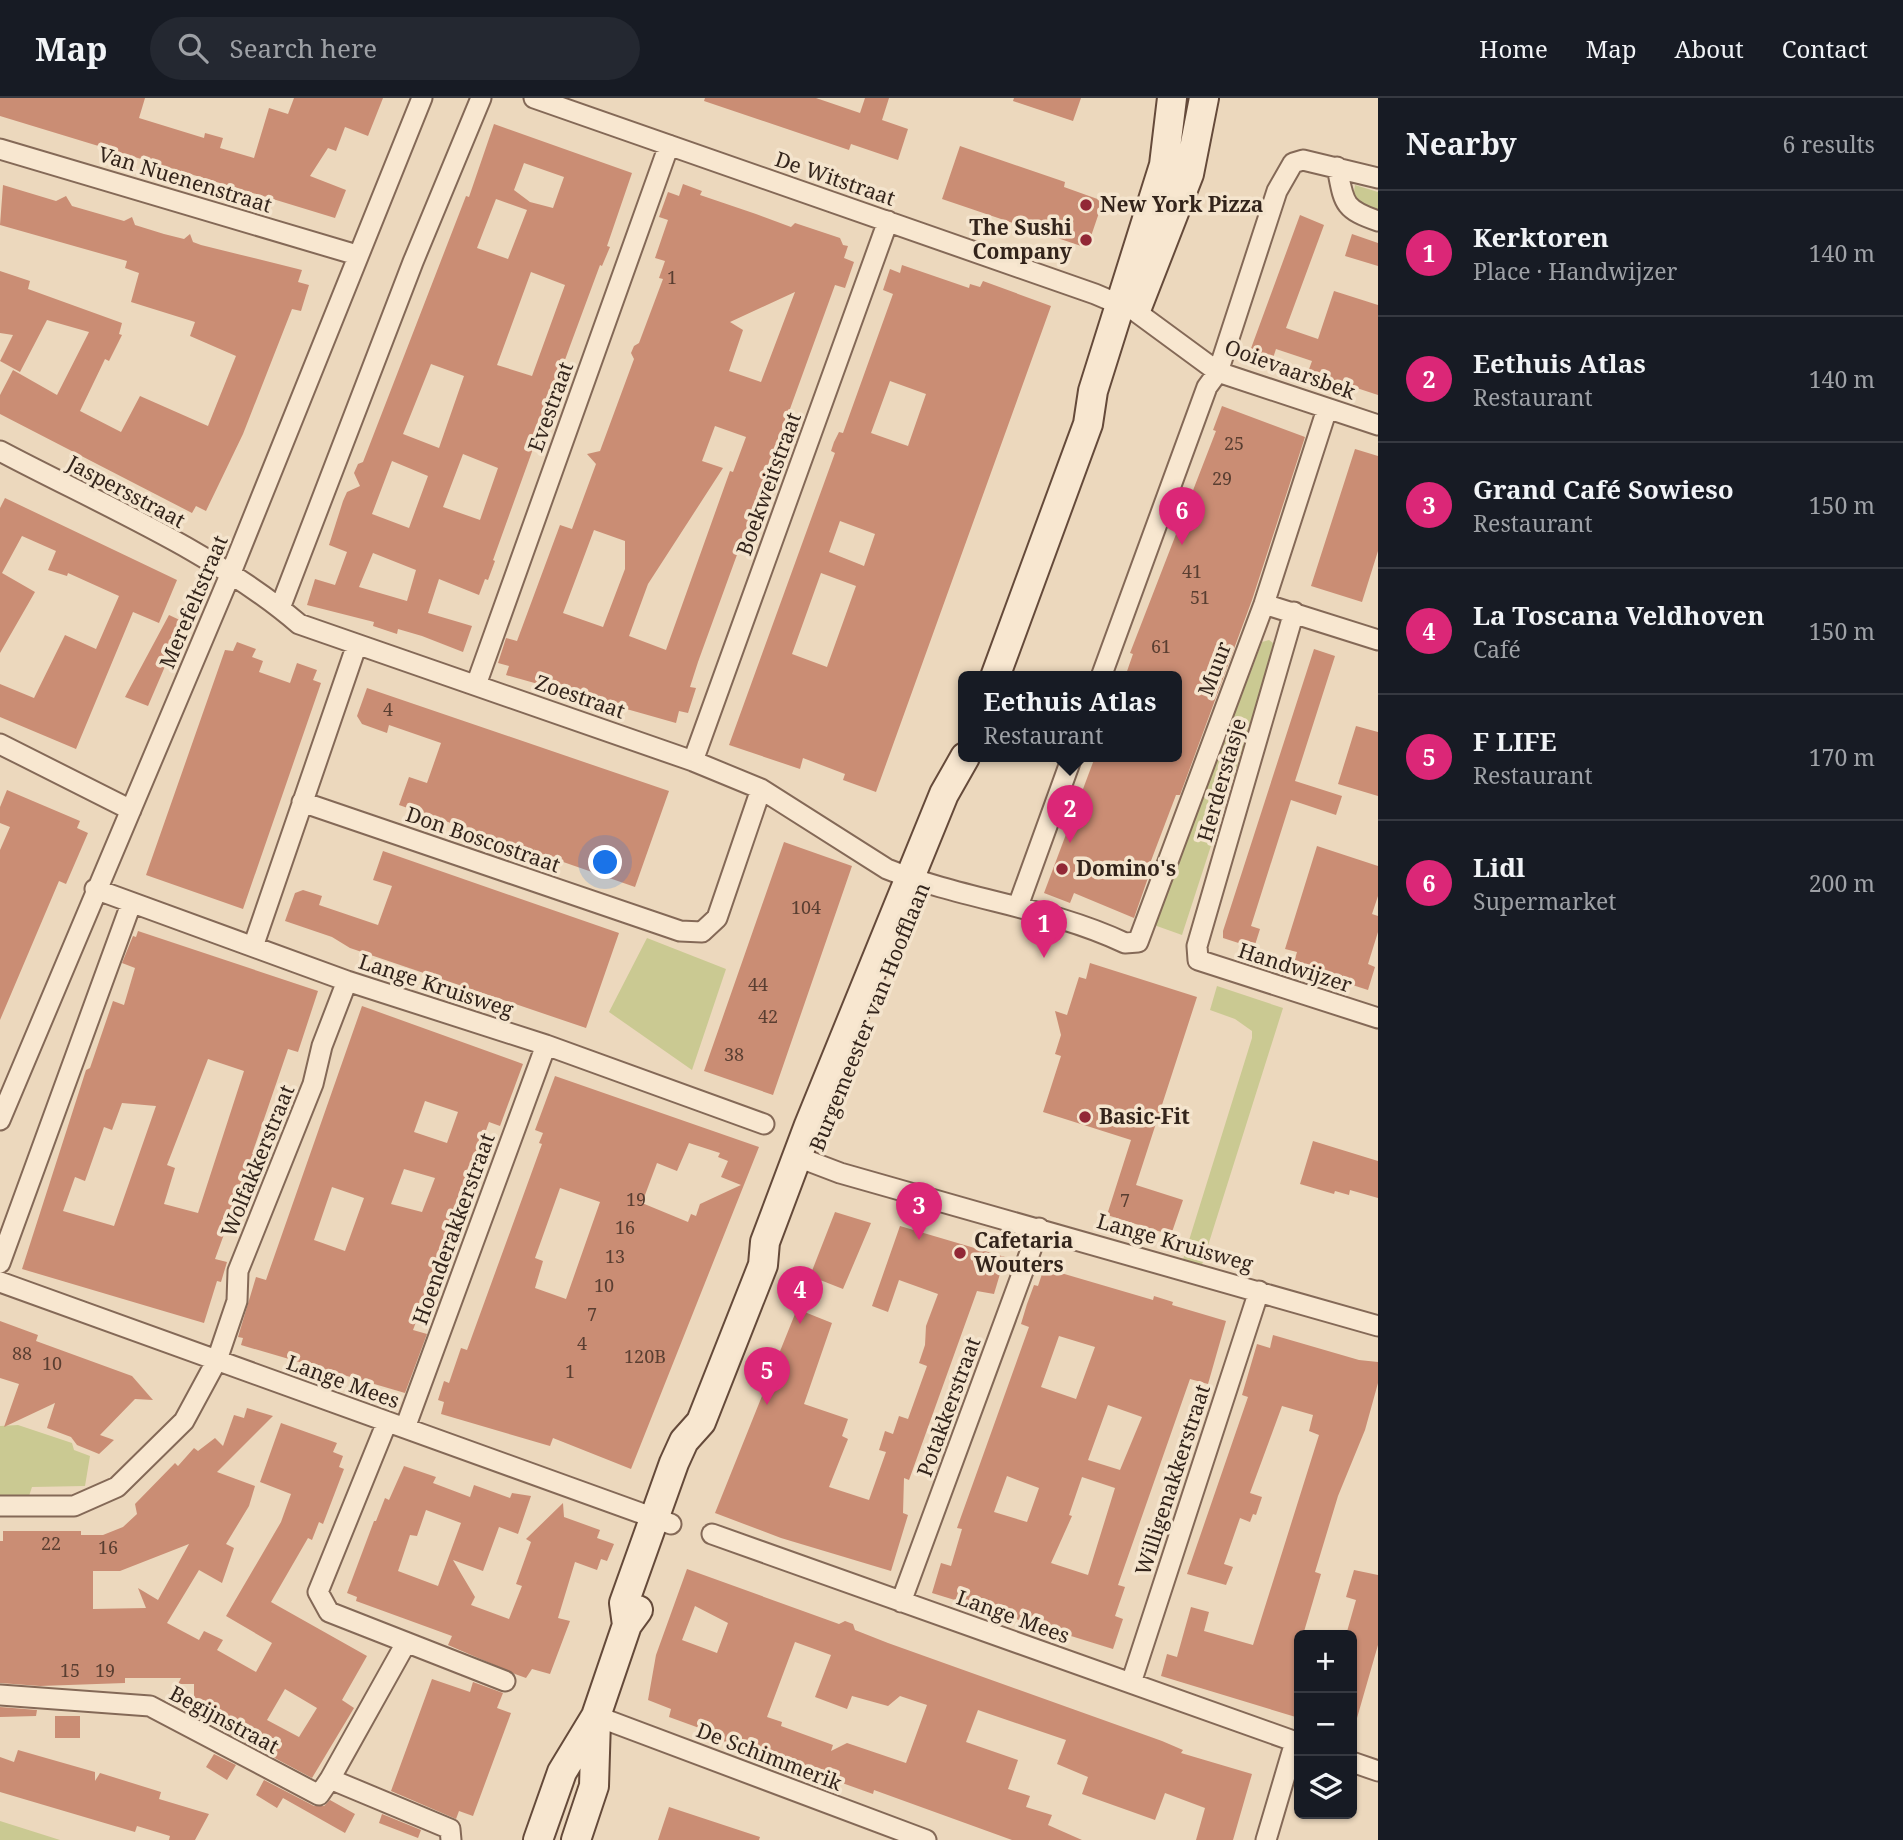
<!DOCTYPE html>
<html lang="en">
<head>
<meta charset="utf-8">
<style>
  body { margin:0; font-family:"Noto Serif",serif; background:#242831; color:#f1f3f6 }
  .controls { position:absolute; right:21px; bottom:21px; display:grid; overflow:hidden; border-radius:10px; box-shadow:0 2px 5px #0004 }
  .controls button { width:63px; height:63px; display:grid; place-items:center; padding:0; border:0; border-bottom:2px solid #363941; background:#171b24; color:#f1f3f6; font:35px sans-serif }
  .you { position:absolute; left:606px; top:765px; width:24px; height:24px; margin:-18px; border:5px solid #fff; border-radius:50%; background:#1a73e8; box-shadow:0 0 0 10px #1a73e833 }
  .badge { display:grid; place-items:center; width:46px; height:46px; border-radius:50%; background:#db2777; color:#fff; font-size:23px; font-weight:700 }
  .pin { position:absolute; translate:-50% -58px; filter:drop-shadow(0 2px 4px #0008) }
  .pin::after { content:''; position:absolute; top:37px; width:24px; height:21px; background:inherit; clip-path:polygon(0 0,100% 0,50% 100%) }
  .popup { position:absolute; left:958px; top:573px; width:224px; height:91px; box-sizing:border-box; display:grid; place-content:center; border-radius:10px; background:#171b24; filter:drop-shadow(0 2px 5px #0005); font-size:23px; white-space:nowrap; color:#9ea1a6 }
  .popup b { font-size:26px; color:#f1f3f6 }
  .popup::after { content:''; position:absolute; left:50%; top:100%; margin-left:-14px; border:14px solid transparent; border-top-color:#171b24 }
  .list { margin:0; padding:0; list-style:none }
  h2 { display:flex; justify-content:space-between; align-items:center; height:91px; margin:0; padding:0 28px; font-size:30px }
  h2 small { font-size:23px; font-weight:400; color:#9ea1a6 }
  .list li { display:grid; grid-template-columns:46px 1fr auto; gap:21px; align-items:center; box-sizing:border-box; height:126px; padding:0 28px; border-top:2px solid #363941 }
  .list b { display:block; font-size:26px; white-space:nowrap }
  .list p { margin:0; font-size:23px; white-space:nowrap; color:#9ea1a6 }
  .list em { font-size:23px; font-style:normal; color:#9ea1a6 }
  .icon { flex:none; width:38px; height:38px; fill:none; stroke:currentColor; stroke-width:2; stroke-linecap:round; stroke-linejoin:round }
  .map { position:relative; flex:none; width:1378px; height:1742px; overflow:hidden }
  header { display:flex; align-items:center; gap:42px; box-sizing:border-box; height:98px; padding:0 35px; background:#171b24; border-bottom:2px solid #363941 }
  header strong { font-size:33px }
  nav { display:flex; gap:38px; margin-inline-start:auto; font-size:24px }
  .search { width:490px; height:63px; background:#242831; display:flex; align-items:center; gap:18px; box-sizing:border-box; padding:0 24px; border-radius:38px; color:#9ea1a6; font-size:26px }
  main { display:flex }
  aside { flex:1; background:#171b24 }
  .map>svg:first-child { display:block }
</style>
</head>
<body>
<header>
<strong>Map</strong>
<div class="search"><svg class="icon" aria-label="search" viewBox="0 0 24 24"><circle cx="10" cy="10" r="6"/><path d="M15 15l6 6"/></svg>Search here</div>
<nav><a>Home</a><a>Map</a><a>About</a><a>Contact</a></nav>
</header>
<main>
<div class="map">
<svg width="1378" height="1742" viewBox="0 0 1378 1742">
  <rect width="100%" height="100%" fill="#ecd8bd"/>
  <path fill="#cac992" d="M1355,87L1378,94V118L1352,107Z
    M1269,542L1273,545L1274,554L1182,837L1154,827L1262,544Z
    M647,840L726,871L692,972L609,914Z
    M1217,888L1283,910L1200,1173L1181,1168L1252,940V933L1235,921L1210,912Z
    M18,1327L72,1345L74,1352L90,1358L85,1388L32,1389L26,1407L0,1406V1328Z
    M0,1723L60,1742H0Z"/>
  <path fill="#ca8d74" fill-rule="evenodd" d="M0,0H145L139,20L204,40L205,35L223,40L220,50L254,60L269,10L288,16L294,0H383L368,38L345,29L336,53L328,50L310,78L346,92L335,120L0,18Z
    M705,0H816L860,15L865,0H889L882,22L908,31L898,62L851,46L849,52L704,3Z
    M1014,0H1081L1073,23L1013,3Z
    M494,26L632,75L607,148L610,149L602,168L600,167L570,248L493,462L495,463L488,482L485,481L479,497L439,481L428,515L472,528L463,554L422,538L398,531L397,536L373,528L374,524L307,507L315,481L335,487L347,454L329,447L343,403L347,394L360,388L354,375L358,366L363,364L466,98L469,99ZM524,65L564,79L553,110L530,104L514,92ZM496,101L527,112L508,161L477,150ZM531,174L565,187L532,278L497,267ZM431,266L464,278L439,350L403,336ZM463,356L498,370L480,422L443,409ZM392,363L428,378L409,430L372,416ZM373,455L416,472L407,503L359,489Z
    M960,48L1065,84L1064,89L1103,103L1087,150L942,101Z
    M683,86L702,93L700,97L756,116L791,129L795,125L840,140L843,147L848,148L844,160L854,164L845,190L835,187L698,564L690,589L696,590L688,615L679,613L676,625L506,577L509,568L498,565L506,540L517,543L560,427L572,431L596,366L587,356L600,353L634,261L631,255L634,248L639,245L663,181L659,180L665,163L655,160L668,122L659,119L668,94L679,98ZM795,194L761,284L729,273L743,232L730,224ZM715,328L746,339L733,374L730,373L666,552L629,538L648,486L723,370L702,363ZM594,432L625,443V471L603,529L563,515Z
    M3,87L56,103L66,98L72,108L124,123L132,119L135,127L164,136L184,141L190,136L193,144L201,147L302,172L298,184L309,187L301,213L292,211L243,336L206,413L196,408L192,415L0,316V297L13,272L57,297L89,234L47,222L20,274L0,263L13,237L0,235V173L30,183L28,191L122,225L119,236L122,237L109,263L105,261L80,313L121,334L140,298L208,328L236,258L190,238L195,224L131,204L139,175L125,170L127,163L0,127Z
    M1300,117L1324,127L1286,230L1318,241L1334,193L1378,207V297L1308,274L1312,263L1276,251L1269,272L1246,264Z
    M1352,136L1378,145V168L1345,158Z
    M902,167L969,190L970,186L980,189L983,183L1051,208L876,694L843,682L845,676L803,660L800,671L729,647L835,355L831,353L834,344L839,334L843,335L893,196L883,192L890,171L900,175ZM890,283L926,296L908,348L871,335ZM840,423L875,436L864,468L829,454ZM821,475L856,488L827,569L792,556Z
    M1222,308L1305,339L1252,502L1180,697H1176L1146,776L1149,777L1134,820L1074,795L1070,805L1044,795L1095,659H1177V579H1125L1133,556L1130,555L1216,333L1213,332Z
    M1355,351L1378,358V453L1362,504L1311,488Z
    M5,400L177,482L159,525L133,514L76,651L0,619V586L34,600L65,537L96,551L119,498L68,475L67,478L48,472L56,453L22,438L2,475L35,494L0,555V410Z
    M169,517L184,524L148,608L125,599Z
    M237,544L256,551L252,559L263,563L259,574L290,585L297,565L317,572L313,582L321,585L243,811L146,777L225,552L233,553Z
    M1314,551L1335,558L1295,683L1342,698L1336,717L1291,702L1251,828L1260,831L1254,850L1223,840V833Z
    M367,590L669,693L635,789L399,707L409,679L427,685L441,645L389,627L387,635L362,626L357,618Z
    M1356,628L1378,634V698L1338,686Z
    M7,692L80,723L77,730L88,735L66,786L59,783L0,922V752L10,729L0,725V709Z
    M784,744L852,768L773,997L704,973Z
    M1317,748L1378,768V798L1372,816L1378,818V834L1368,866L1375,869L1368,892L1293,868L1297,854L1285,851Z
    M383,753L619,835L586,930L350,850L332,839L285,823L295,795L303,792L322,798L319,807L378,827L392,788L373,782Z
    M138,833L318,893L298,954L288,951L252,1056L256,1058L250,1076L245,1074L227,1128L215,1161L227,1164L221,1184L217,1183L204,1225L22,1171L86,972L90,970L113,903L124,907L135,870L122,865L133,838L136,839ZM208,961L244,973L198,1115L164,1106L175,1070L167,1067ZM122,1005L156,1008L114,1128L63,1113L75,1079L85,1083L104,1029L112,1032Z
    M1090,865L1197,899L1136,1087L1183,1102L1171,1137L1107,1117L1131,1042L1043,1014L1061,958L1055,956L1061,937L1055,913L1067,917L1079,879L1086,881Z
    M362,908L523,966L500,1028L489,1024L425,1200L413,1232L427,1236L405,1295L241,1247L243,1240L238,1239L256,1179L266,1182ZM425,1003L458,1014L447,1045L414,1034ZM404,1071L435,1080L422,1114L391,1106ZM332,1089L364,1100L345,1153L314,1142Z
    M555,978L759,1049L631,1371L553,1340L550,1348L441,1316L444,1304L438,1302L444,1283L449,1285L461,1250L467,1252L542,1046L539,1045L543,1035L535,1032ZM689,1045L720,1055L718,1059L728,1063L721,1079L741,1087L700,1106L696,1118L691,1116L688,1124L642,1105L657,1065L677,1073ZM560,1090L600,1104L566,1201L535,1190L543,1163L535,1160Z
    M1313,1043L1378,1063V1100L1350,1092L1349,1097L1335,1093L1334,1096L1300,1086Z
    M835,1114L871,1125L843,1191L810,1178Z
    M900,1128L1005,1159L994,1196L977,1193L909,1382L904,1380L903,1415L908,1417L891,1473L781,1440L715,1415L797,1211L832,1225L804,1306L848,1321L842,1338L848,1341L829,1389L869,1402L886,1354L879,1352L885,1333L893,1336L899,1318L908,1321L927,1268L919,1265L925,1247L926,1228L938,1196L899,1182L888,1214L872,1208Z
    M1044,1170L1153,1202L1154,1198L1173,1204L1172,1207L1226,1223L1208,1286L1190,1281L1118,1487L1125,1489L1115,1518L1123,1521L1113,1551L932,1495L941,1465L951,1468L962,1431L957,1430L1029,1229L1021,1226L1027,1206L1034,1187L1038,1188ZM1059,1238L1095,1249L1076,1301L1041,1289ZM1108,1307L1142,1319L1120,1372L1088,1362ZM1007,1378L1039,1390L1027,1424L994,1414ZM1082,1379L1115,1390L1088,1477L1051,1465L1072,1418L1069,1417Z
    M0,1223L38,1237L36,1243L132,1278L153,1302L135,1301L100,1337L114,1342L99,1356L77,1347L71,1339L47,1330L55,1305L4,1329L19,1286L0,1280Z
    M1273,1237L1359,1262L1378,1264V1285L1365,1332L1338,1398L1315,1474L1321,1476L1303,1537H1299V1620L1161,1578L1167,1556L1177,1559L1191,1509L1209,1514L1204,1533L1253,1547L1319,1337L1309,1333L1313,1317L1282,1308L1250,1395L1262,1399L1256,1417L1253,1416L1250,1424L1240,1420L1224,1466L1233,1469L1226,1487L1187,1476L1248,1299L1242,1297L1257,1246L1270,1250Z
    M247,1310L273,1318L217,1374L255,1388L249,1408L226,1446L234,1450L222,1485L199,1472L167,1525L199,1542L204,1533L223,1542L217,1552L256,1574L272,1545L226,1518L281,1424L291,1396L260,1384L281,1325L337,1345L333,1354L343,1358L339,1369L344,1371L323,1426L319,1424L312,1442L308,1440L271,1504L367,1558L342,1602L354,1610L312,1680L198,1619L200,1616L194,1613V1586H178L181,1580H125V1585L40,1588L0,1585V1443H3V1433H81V1437H103L123,1429L137,1416L135,1406L175,1365L178,1368L194,1350L198,1353L215,1340L223,1348L234,1317L244,1320ZM189,1446L158,1502L138,1490L146,1510L93,1511V1473H120ZM285,1591L317,1610L299,1639L267,1622Z
    M404,1368L436,1379L433,1385L470,1399L474,1387L510,1400L512,1395L531,1398L518,1436L499,1429L483,1473L453,1462L475,1499L471,1507L509,1521L522,1488L516,1486L531,1444L526,1441L563,1405L564,1419L600,1432L597,1440L614,1446L607,1463L601,1461L597,1472L575,1464L558,1520L570,1523L550,1576L532,1571L526,1580L515,1576L448,1547L452,1538L356,1503L357,1499L347,1495L374,1423H376L385,1400L389,1402ZM426,1412L461,1425L438,1488L398,1473L410,1437L417,1438Z
    M687,1471L839,1526L845,1523L853,1526L855,1532L888,1545L1162,1643L1183,1652L1181,1655L1252,1676L1233,1742H1196L1205,1710L1165,1695L1155,1722L1082,1696L1088,1679L1057,1666L1066,1642L978,1612L966,1644L1018,1662L1008,1691L1030,1698L1026,1709L1052,1717L1048,1727L1082,1742H1012L874,1692L873,1696L817,1676L815,1680L777,1666L779,1663L723,1643L724,1639L669,1619L671,1611L648,1602L656,1557ZM695,1508L728,1525L717,1555L682,1542ZM795,1544L831,1557L815,1599L847,1611L852,1598L888,1608L900,1598L927,1607L906,1665L847,1645L831,1653L833,1647L781,1628L782,1624L767,1619Z
    M1354,1472L1378,1477V1547L1357,1620H1352V1537H1346L1356,1502L1346,1499Z
    M432,1581L470,1594L473,1584L503,1595L497,1610L511,1615L473,1718L459,1713L456,1721L391,1693Z
    M0,1609L37,1612L36,1618L0,1619Z
    M55,1618H80V1640H55Z
    M18,1652L95,1674V1683L100,1675L161,1694L159,1701L209,1716L195,1742H169L170,1738L137,1728L135,1734L0,1694V1659L14,1664Z
    M214,1656L236,1667L227,1682L206,1669Z
    M264,1682L314,1708H324L330,1702L355,1716L345,1735L283,1700L277,1710L256,1697Z
    M669,1709L760,1739L759,1742H658Z
    M382,1716L421,1732L418,1740L379,1725Z"/>
  <g fill="none" stroke-linecap="round" stroke-linejoin="round">
    <g stroke="#846957" stroke-width="23">
      <path id="street" d="M534,0L1095,196L1135,213L1218,274L1378,327
        M0,51L357,157
        M1337,69C1344,104 1342,111 1378,123
        M0,353C96,404 217,455 299,526L693,663L761,691L887,771C964,802 1049,809 1125,845L1138,844L1264,506L1327,311
        M1264,506L1378,542
        M280,510L413,164L481,0
        M1294,514L1197,848L1198,862L1378,920
        M1101,579L1207,289L1218,274L1277,93L1293,65L1303,62L1378,80
        M476,587L669,47
        M0,646L131,712
        M693,663L888,123
        M302,704L680,833L702,834L717,820L761,691
        M95,791L347,883L546,947L764,1026
        M1018,808L1072,659
        M254,846L356,549
        M0,1022L230,477L422,0
        M798,1059L840,1075L1378,1228
        M0,1165L131,806
        M0,1184L671,1426
        M387,1324L318,1494L329,1514L505,1583
        M405,1330L546,947
        M0,1408H74L117,1389L184,1323L217,1262L237,1203L238,1173L313,986L322,948L347,883
        M712,1436L1299,1645
        M901,1504L1039,1130
        M1131,1585L1259,1193
        M0,1597L150,1608L319,1697L330,1681L450,1731L451,1742
        M596,1618L926,1742
        M1352,1664L1378,1673
        M330,1681L406,1545
        M1266,1742L1295,1644"/>
    </g>
    <g stroke="#654a3a" stroke-width="32">
      <path id="secondary" d="M1138,207L1189,76L1204,0
        M995,579L1088,326L1093,293L1164,67L1172,0
        M627,1527L624,1505L674,1365L684,1343L701,1324L763,1167L765,1144L809,1027L944,696L965,659
        M538,1742L562,1674L596,1618L627,1527L638,1512
        M576,1742L594,1688L596,1622"/>
    </g>
    <use href="#street" stroke="#f8e7d0" stroke-width="19"/>
    <use href="#secondary" stroke="#f8e7d0" stroke-width="28"/>
  </g>
  <g fill="#922836" stroke="#f4e4cd" stroke-width="2.5">
    <circle cx="1086" cy="107" r="7"/>
    <circle cx="1086" cy="142" r="7"/>
    <circle cx="1062" cy="771" r="7"/>
    <circle cx="1085" cy="1019" r="7"/>
    <circle cx="960" cy="1155" r="7"/>
  </g>
  <g text-anchor="middle" stroke-width="7" stroke-linejoin="round" paint-order="stroke">
    <g font-size="18" fill="#593e31">
      <text x="672" y="186">1</text>
      <text x="1234" y="352">25</text>
      <text x="1222" y="387">29</text>
      <text x="1192" y="480">41</text>
      <text x="1200" y="506">51</text>
      <text x="1161" y="555">61</text>
      <text x="388" y="618">4</text>
      <text x="806" y="816">104</text>
      <text x="758" y="893">44</text>
      <text x="768" y="925">42</text>
      <text x="734" y="963">38</text>
      <text x="636" y="1108">19</text>
      <text x="1125" y="1109">7</text>
      <text x="625" y="1136">16</text>
      <text x="615" y="1165">13</text>
      <text x="604" y="1194">10</text>
      <text x="592" y="1223">7</text>
      <text x="582" y="1252">4</text>
      <text x="22" y="1262">88</text>
      <text x="645" y="1265">120B</text>
      <text x="52" y="1272">10</text>
      <text x="570" y="1280">1</text>
      <text x="51" y="1452">22</text>
      <text x="108" y="1456">16</text>
      <text x="70" y="1579">15</text>
      <text x="105" y="1579">19</text>
    </g>
    <g font-size="21" fill="#33241b" stroke="#f4e4cd">
      <text transform="translate(835 81) rotate(19)" y="7">De Witstraat</text>
      <text transform="translate(185 82) rotate(17)" y="7">Van Nuenenstraat</text>
      <text transform="translate(1290 272) rotate(20)" y="7">Ooievaarsbek</text>
      <text transform="translate(551 309) rotate(-70)" y="7">Evestraat</text>
      <text transform="translate(769 386) rotate(-70)" y="7">Boekweitstraat</text>
      <text transform="translate(126 394) rotate(28)" y="7">Jaspersstraat</text>
      <text transform="translate(194 504) rotate(-67)" y="7">Merefeltstraat</text>
      <text transform="translate(1215 571) rotate(-69)" y="7">Muur</text>
      <text transform="translate(580 599) rotate(19)" y="7">Zoestraat</text>
      <text transform="translate(1222 682) rotate(-74)" y="7">Herderstasje</text>
      <text transform="translate(483 742) rotate(19)" y="7">Don Boscostraat</text>
      <text transform="translate(1295 870) rotate(18)" y="7">Handwijzer</text>
      <text transform="translate(436 888) rotate(18)" y="7">Lange Kruisweg</text>
      <text transform="translate(870 919) rotate(-68)" y="7">Burgemeester van Hoofflaan</text>
      <text transform="translate(258 1063) rotate(-68)" y="7">Wolfakkerstraat</text>
      <text transform="translate(454 1131) rotate(-70)" y="7">Hoenderakkerstraat</text>
      <text transform="translate(1175 1145) rotate(16)" y="7">Lange Kruisweg</text>
      <text transform="translate(343 1284) rotate(20)" y="7">Lange Mees</text>
      <text transform="translate(949 1309) rotate(-70)" y="7">Potakkerstraat</text>
      <text transform="translate(1173 1382) rotate(-72)" y="7">Willigenakkerstraat</text>
      <text transform="translate(1013 1519) rotate(20)" y="7">Lange Mees</text>
      <text transform="translate(224 1622) rotate(28)" y="7">Begijnstraat</text>
      <text transform="translate(769 1659) rotate(21)" y="7">De Schimmerik</text>
    </g>
    <g font-size="21" font-weight="bold" fill="#33241b" stroke="#f4e4cd" text-anchor="start">
      <text x="1100" y="114">New York Pizza</text>
      <text x="1072" y="137" text-anchor="end">The Sushi<tspan x="1072" dy="24">Company</tspan></text>
      <text x="1076" y="778">Domino's</text>
      <text x="1099" y="1026">Basic-Fit</text>
      <text x="974" y="1150">Cafetaria<tspan x="974" dy="24">Wouters</tspan></text>
    </g>
  </g>
</svg>
<div class="controls">
<button>+</button>
<button>−</button>
<button><svg class="icon" aria-label="layers" viewBox="0 0 24 24"><path d="M12 4l9 5-9 5-9-5zM3 14l9 5 9-5"/></svg></button>
</div>
<div class="you"></div>
<div class="pin badge" style="left:1044px;top:860px">1</div>
<div class="pin badge" style="left:1070px;top:745px">2</div>
<div class="popup"><b>Eethuis Atlas</b>Restaurant</div>
<div class="pin badge" style="left:919px;top:1142px">3</div>
<div class="pin badge" style="left:800px;top:1226px">4</div>
<div class="pin badge" style="left:767px;top:1307px">5</div>
<div class="pin badge" style="left:1182px;top:447px">6</div>
</div>
<aside>
<h2>Nearby<small>6 results</small></h2>
<ul class="list">
<li><span class="badge">1</span><div><b>Kerktoren</b><p>Place · Handwijzer</p></div><em>140 m</em></li>
<li><span class="badge">2</span><div><b>Eethuis Atlas</b><p>Restaurant</p></div><em>140 m</em></li>
<li><span class="badge">3</span><div><b>Grand Café Sowieso</b><p>Restaurant</p></div><em>150 m</em></li>
<li><span class="badge">4</span><div><b>La Toscana Veldhoven</b><p>Café</p></div><em>150 m</em></li>
<li><span class="badge">5</span><div><b>F LIFE</b><p>Restaurant</p></div><em>170 m</em></li>
<li><span class="badge">6</span><div><b>Lidl</b><p>Supermarket</p></div><em>200 m</em></li>
</ul>
</aside>
</main>
</body>
</html>
